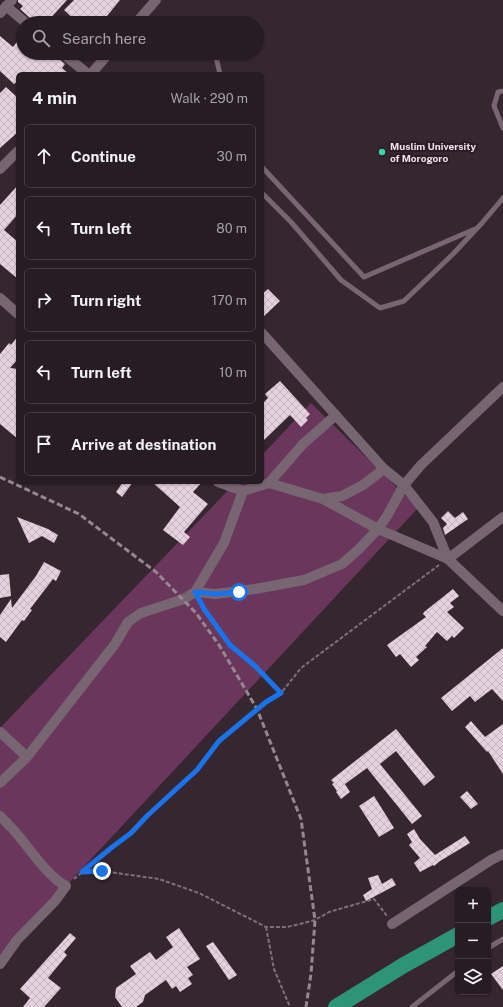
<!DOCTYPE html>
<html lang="en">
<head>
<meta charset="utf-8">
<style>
  body { margin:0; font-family:"Public Sans",sans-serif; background:#30252c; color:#f1f3f6 }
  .controls { position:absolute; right:12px; bottom:12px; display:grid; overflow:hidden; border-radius:6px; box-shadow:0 1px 3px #0004 }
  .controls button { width:36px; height:36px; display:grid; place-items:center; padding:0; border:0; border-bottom:1px solid #443a41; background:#281c24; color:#f1f3f6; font:20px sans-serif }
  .stop { position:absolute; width:12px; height:12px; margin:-9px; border:3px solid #1a73e8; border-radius:50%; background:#fff }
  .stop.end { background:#1a73e8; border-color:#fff; box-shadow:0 1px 4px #0008 }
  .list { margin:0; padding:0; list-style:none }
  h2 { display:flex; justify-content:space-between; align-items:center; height:52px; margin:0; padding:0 16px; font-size:17px }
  h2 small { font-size:13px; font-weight:400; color:#a5a1a6 }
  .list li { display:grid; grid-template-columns:26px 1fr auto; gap:12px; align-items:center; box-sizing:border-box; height:64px; margin:0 8px 8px; padding:0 8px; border:1px solid #443a41; border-radius:6px }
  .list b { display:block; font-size:15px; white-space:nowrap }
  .list em { font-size:13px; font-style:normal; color:#a5a1a6 }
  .icon { flex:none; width:22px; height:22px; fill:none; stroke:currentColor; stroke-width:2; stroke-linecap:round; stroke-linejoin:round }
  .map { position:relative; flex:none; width:503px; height:1007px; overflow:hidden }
  .search { position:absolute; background:#281c24; box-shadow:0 1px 3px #0004; left:16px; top:16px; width:248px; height:44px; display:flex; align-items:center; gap:10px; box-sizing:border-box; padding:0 14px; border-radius:22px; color:#a5a1a6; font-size:15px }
  .panel { position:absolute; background:#281c24; box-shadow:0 1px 3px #0004; left:16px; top:72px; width:248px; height:412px; border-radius:6px }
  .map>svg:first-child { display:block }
</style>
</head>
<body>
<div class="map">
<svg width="503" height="1007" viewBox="0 0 503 1007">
  <defs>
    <pattern id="building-cross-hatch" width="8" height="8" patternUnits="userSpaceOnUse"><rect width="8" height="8" fill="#e5d1de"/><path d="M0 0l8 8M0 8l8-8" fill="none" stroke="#c5b5c0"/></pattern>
  </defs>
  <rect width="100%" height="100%" fill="#352630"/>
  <path fill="#6a365c" d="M311,403L418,508L0,957V728L236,482H262V455Z"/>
  <path fill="url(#building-cross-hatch)" d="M18,0H67L46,23H34L30,18L20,9L23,6L18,2Z
    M74,0H120L107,16L115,23H78L64,10Z
    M23,34V53H56L58,58L65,64L62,68L69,74H18V81L14,84L0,71V36L13,47Z
    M6,87L18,98V132L0,148V93Z
    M18,185V214L4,230L18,242V279L0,264V205Z
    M268,289L280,301L262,318V294Z
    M18,336V359L10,368L18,369V439L0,424V354L9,343L11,345Z
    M280,381L310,414L306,418L308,420L301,427L290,415L262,442V404L268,398L265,394Z
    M123,482H133L122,497L116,492Z
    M152,482H202L193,492L208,504L184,532L190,537L183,545L163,530L180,507Z
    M448,511L455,518L463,512L468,519L445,535L443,528L447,524L441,518Z
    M17,517L48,529L58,535L54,543L42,536L29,543Z
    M44,562L61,571L56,581L53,579L30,609L32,610L24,621L22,620L6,642L0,637V615L11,599L12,608L36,576Z
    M9,574L11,596L0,598V575Z
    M453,589L459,596L450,603L454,607L447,612L464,628L454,638L452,636L447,641L437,632L425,646L427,647L416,657L419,660L411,667L400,654L396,657L387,645L426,617L423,614L424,612Z
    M503,648V701L492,689L475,702L470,696L452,711L441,698Z
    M471,721L485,737L503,724V774L488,751L487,752L465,727Z
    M396,729L435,777L424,786L396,751L380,764L422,816L412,824L367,768L345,784L350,792L341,799L336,792L337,791L332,784L334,783L331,780Z
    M467,791L478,804L471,809L460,797Z
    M374,796L394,828L379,837L359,806Z
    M414,829L420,839L435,855L465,836L470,843L440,861L434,866L433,865L420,872L414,863L420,858L409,845L412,842L407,834Z
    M378,875L382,884L392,878L396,885L366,901L363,895L372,889L368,878Z
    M179,928L200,959L187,967L193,975L188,978L192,984L180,992L176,986L172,989L166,980L145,995L143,1002L136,1007H122L115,997L116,988L136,974L130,966L150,952L156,960L173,947L166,937Z
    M70,933L76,938L64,952L67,955L48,978L61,988L44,1007H23L30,998L20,989Z
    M213,942L237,975L229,980L206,946Z
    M503,966V990L491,974Z"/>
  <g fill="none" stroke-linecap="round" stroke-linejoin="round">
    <path stroke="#7e717a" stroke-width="2" stroke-dasharray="4 2" stroke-linecap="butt" d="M201,603L230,645L255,666L281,693
      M83,872L102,871L159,879L199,893L266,927H287L300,924L315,920L329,912L374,899L387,916
      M74,879L111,848L131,833L148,815L197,770L219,741L266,702L281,693L301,668L439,565
      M266,927L274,969L290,1007"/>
    <path stroke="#776571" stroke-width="5" d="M215,53L220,74
      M503,91L498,92L494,106L503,128
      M262,167L364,277L475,229
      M262,193L291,222L341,280L380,308L404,301L453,254L482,223L503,198
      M488,948L503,939
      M412,1007L458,971"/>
    <path stroke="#776571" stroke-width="10" d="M6,6L26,23
      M0,13L12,0
      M136,23L156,0
      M62,53L88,74
      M91,74L109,53
      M0,169L18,151
      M0,298L18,314
      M262,333L384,469L404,485L433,522L448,559L503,611
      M218,482L243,491
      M269,483L323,499L378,529L448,559L503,517
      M323,499L342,496L363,485L384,469
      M195,592L216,594L255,589L304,580L342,564L359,549L378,529L387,516L404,485L421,465L503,387
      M0,732L27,757
      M0,783L27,757L115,644L128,622L141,613L184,599L195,592L224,543L243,491L269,483L303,444L336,415
      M0,816C6,822 12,828 17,834C31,850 47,876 66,886L55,901L17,940L0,964
      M392,924L491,860L503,854"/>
    <path stroke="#2e9479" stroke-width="16" d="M488,918L503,910
      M336,1007L404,965L458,935"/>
    <path stroke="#948890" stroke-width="3" stroke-dasharray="6 3" stroke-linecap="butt" d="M0,477L79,514L156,572L196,613L219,645L257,709L301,819L315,920L311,974L306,1007"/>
  </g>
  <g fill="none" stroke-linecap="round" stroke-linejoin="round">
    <path stroke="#1a73e8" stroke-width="5" d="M102,871L82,872L111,848L131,833L148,815L197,770L219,741L266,702L281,693L255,666L230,645L204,609L195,592L216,594L239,592"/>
  </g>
  <circle fill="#37d4a6" stroke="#2b1c27" stroke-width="1.5" cx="382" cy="152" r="4"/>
  <g text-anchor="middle" stroke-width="4" stroke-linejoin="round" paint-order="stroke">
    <g font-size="10" font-weight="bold" fill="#eee4ea" stroke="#2b1c27" text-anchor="start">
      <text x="390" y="150">Muslim University<tspan x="390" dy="12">of Morogoro</tspan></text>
    </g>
  </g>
</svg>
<div class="controls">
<button>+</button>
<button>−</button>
<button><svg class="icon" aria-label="layers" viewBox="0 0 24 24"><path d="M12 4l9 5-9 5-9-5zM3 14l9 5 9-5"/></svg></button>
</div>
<div class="stop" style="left:239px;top:592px"></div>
<div class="stop end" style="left:102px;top:871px"></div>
<div class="search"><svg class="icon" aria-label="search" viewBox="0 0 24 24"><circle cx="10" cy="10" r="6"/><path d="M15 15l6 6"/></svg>Search here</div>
<section class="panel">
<h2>4 min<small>Walk · 290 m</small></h2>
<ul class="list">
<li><svg class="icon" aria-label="ahead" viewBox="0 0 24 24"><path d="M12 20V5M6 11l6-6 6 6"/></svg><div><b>Continue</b></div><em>30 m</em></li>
<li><svg class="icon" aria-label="left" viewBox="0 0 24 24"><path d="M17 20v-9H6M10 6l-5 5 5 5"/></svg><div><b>Turn left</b></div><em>80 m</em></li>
<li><svg class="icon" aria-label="right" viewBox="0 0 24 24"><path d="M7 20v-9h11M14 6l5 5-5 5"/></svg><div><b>Turn right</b></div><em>170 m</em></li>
<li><svg class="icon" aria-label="left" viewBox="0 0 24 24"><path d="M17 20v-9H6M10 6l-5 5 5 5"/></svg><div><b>Turn left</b></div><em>10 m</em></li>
<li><svg class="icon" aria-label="arrive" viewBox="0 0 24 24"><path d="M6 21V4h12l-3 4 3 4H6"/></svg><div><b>Arrive at destination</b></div></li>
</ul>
</section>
</div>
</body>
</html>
